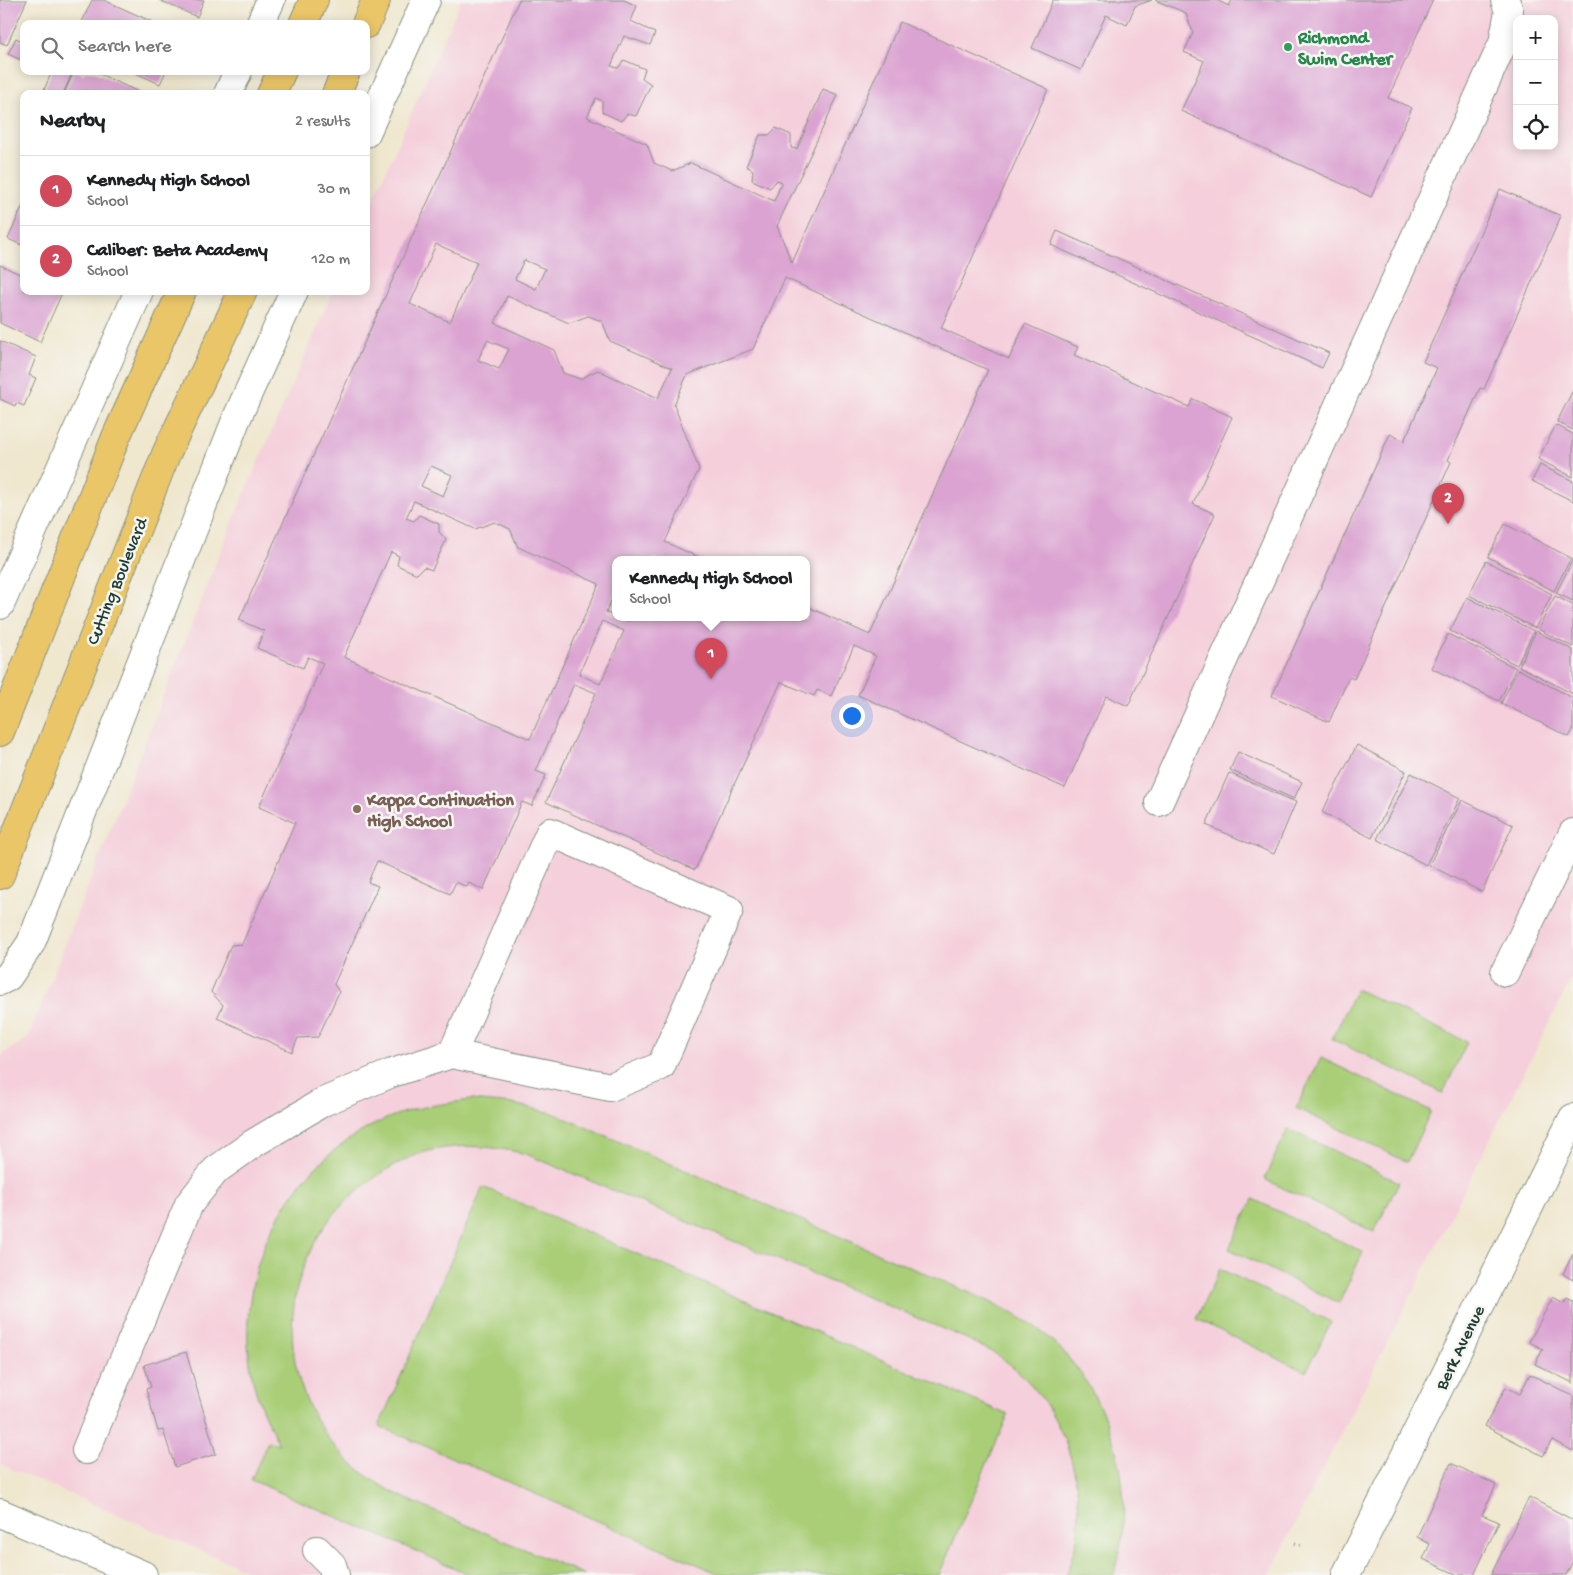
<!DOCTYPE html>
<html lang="en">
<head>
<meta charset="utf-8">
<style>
  body { margin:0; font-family:"Gochi Hand",sans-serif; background:#f2f2f2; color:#202124 }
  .controls { position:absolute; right:15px; top:15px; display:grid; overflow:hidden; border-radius:10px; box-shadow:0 2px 12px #0003 }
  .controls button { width:45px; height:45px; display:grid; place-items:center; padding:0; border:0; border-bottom:1px solid #e0e0e0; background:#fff; color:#202124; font:25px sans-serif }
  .you { position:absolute; left:851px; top:715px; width:18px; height:18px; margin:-12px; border:4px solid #fff; border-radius:50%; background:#1a73e8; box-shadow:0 0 0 8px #1a73e833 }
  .badge { display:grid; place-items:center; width:32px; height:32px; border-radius:50%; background:#d1495b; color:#fff; font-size:16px; font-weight:700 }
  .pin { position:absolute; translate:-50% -41px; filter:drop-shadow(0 1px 2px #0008) }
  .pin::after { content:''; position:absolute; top:26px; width:18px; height:15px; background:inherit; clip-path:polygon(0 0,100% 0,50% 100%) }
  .popup { position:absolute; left:612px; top:556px; width:198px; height:65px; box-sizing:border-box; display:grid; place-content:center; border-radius:10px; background:#fff; filter:drop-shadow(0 1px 4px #0005); font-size:16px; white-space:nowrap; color:#757577 }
  .popup b { font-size:19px; color:#202124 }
  .popup::after { content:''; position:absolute; left:50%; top:100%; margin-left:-10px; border:10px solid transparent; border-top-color:#fff }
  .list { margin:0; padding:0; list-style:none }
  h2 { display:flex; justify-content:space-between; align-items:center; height:65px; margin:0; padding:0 20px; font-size:21px }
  h2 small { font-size:16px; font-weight:400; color:#757577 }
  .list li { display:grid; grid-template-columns:32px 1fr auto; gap:15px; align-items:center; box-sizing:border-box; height:70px; padding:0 20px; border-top:1px solid #e0e0e0 }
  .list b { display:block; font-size:19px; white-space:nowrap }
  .list p { margin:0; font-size:16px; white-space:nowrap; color:#757577 }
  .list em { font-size:16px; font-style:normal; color:#757577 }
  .icon { flex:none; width:28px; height:28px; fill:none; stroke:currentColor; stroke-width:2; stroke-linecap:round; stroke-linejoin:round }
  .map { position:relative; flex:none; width:1573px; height:1575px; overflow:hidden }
  .search { position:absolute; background:#fff; box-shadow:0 2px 12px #0003; left:20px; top:20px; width:350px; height:55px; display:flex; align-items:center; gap:12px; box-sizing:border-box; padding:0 18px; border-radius:10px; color:#757577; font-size:19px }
  .panel { position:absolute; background:#fff; box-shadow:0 2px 12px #0003; left:20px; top:90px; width:350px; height:205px; border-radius:10px }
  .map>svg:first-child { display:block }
</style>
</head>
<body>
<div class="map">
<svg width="1573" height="1575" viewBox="0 0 1573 1575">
  <rect width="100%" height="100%" fill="#f6f6f2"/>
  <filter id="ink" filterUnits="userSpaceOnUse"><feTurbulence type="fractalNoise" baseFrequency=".02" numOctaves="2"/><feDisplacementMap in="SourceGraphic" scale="10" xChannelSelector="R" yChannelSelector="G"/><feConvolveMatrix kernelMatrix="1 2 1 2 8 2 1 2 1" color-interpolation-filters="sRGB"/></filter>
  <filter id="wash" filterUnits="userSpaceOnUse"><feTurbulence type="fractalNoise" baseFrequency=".0096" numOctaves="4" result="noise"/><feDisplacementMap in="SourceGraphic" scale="20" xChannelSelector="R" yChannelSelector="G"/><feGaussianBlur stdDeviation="1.12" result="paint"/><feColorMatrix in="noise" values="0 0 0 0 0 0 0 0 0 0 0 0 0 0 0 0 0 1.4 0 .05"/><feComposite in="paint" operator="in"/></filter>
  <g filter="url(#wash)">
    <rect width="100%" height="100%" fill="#f0e7cf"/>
    <path fill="#f5cfdb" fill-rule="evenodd" d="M461,0H1573V976L1269,1575H258L0,1464V1056L28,1038L231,525L333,291H366V216ZM1517,19H1554V146H1517ZM616,560H806V618H616Z"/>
    <path fill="#a9ce77" stroke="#648656" d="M1356,989L1467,1042L1443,1093L1332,1039Z
      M1321,1058L1431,1111L1407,1162L1296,1108Z
      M471,1100L513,1104L553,1113L984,1299C1004,1308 1025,1319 1043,1333C1098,1377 1129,1457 1123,1526C1122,1543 1117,1559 1114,1575H1067C1070,1561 1077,1545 1078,1531C1084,1463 1053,1390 994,1353C985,1348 976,1344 967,1339L526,1154C492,1146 459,1143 425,1152C405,1158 385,1170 369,1182C281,1244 266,1369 338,1450C372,1489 421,1505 467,1525C507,1542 546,1558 585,1575H471L251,1480L268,1441L279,1444C267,1421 255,1397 251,1370C233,1267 290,1161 386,1119C413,1107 442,1104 471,1100Z
      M1288,1129L1399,1182L1374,1232L1264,1179Z
      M483,1187L1008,1415L939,1575H722L379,1426Z
      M1253,1199L1363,1252L1339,1303L1229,1249Z
      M1220,1269L1331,1322L1306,1372L1196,1319Z"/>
    <g id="blocks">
      <path fill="#dba3d2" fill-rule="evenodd" d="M0,0H27L7,45L0,42Z
        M92,0H104L157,24H81Z
        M159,0H204L197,17Z
        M519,0H624L637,6L631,21L655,33L650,45L624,36L611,66L618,68L624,60L645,69L642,78L651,84L636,116L627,114L621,121L602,112V101L596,98L587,117L647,144L654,163L672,171L691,163L774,201L782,182L777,180L770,188L752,180L753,170L746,166L760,135H769L776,128L791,135V148L797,149L823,89L838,95L777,226L792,263L900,22L1048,89L941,328L1009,359L1025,324L1078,347L1074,355L1189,407L1193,399L1232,417L1193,504L1215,514L1128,706L1106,696L1065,788L858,695L876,656L854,646L831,696L817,690L814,696L781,682L695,870L546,802L596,693L574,684L536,771L546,775L532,806L522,802L483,890L469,883L467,887L456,882L450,894L377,861L368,882L378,886L334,984L339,992L318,1037L298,1038L292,1052L217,1018L223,1005L211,992L231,945L242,944L295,823L259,807L323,663L308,657L303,668L257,648L264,631L239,620ZM436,244L477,262L450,322L410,304ZM524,260L545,269L536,289L515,279ZM785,278L988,370L870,635L806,606V618H630L629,621L616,618L606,612L616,590V560H650L658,557L656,560H705L665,542L699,469L674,405L687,375L753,349ZM507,296L569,323L588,316L602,321L610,341L672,368L658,398L598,370L580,379L563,373L554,350L495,323ZM487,340L509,349L499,369L478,360ZM431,466L452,475L443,496L421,486ZM414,501L475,529L495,522L510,529L518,547L599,584L530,739L344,657L391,552L399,556L397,565L417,574L424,567L432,570L446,540L439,532V524L419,515L414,521L406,518ZM602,621L624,631L600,684L579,674Z
        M1053,0H1152L1135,6L1127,25L1106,15L1081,70L1032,48Z
        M1155,0H1216L1229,6L1232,0H1433L1388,98L1412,108L1371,197L1181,111L1204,61L1184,52L1193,33L1186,13Z
        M16,38L24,42V53L21,60L8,54Z
        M52,71H73L63,94H51L44,90Z
        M74,71L84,74L86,71H93L143,94H64Z
        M131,71H166L160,84Z
        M1500,189L1561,216L1484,389L1480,388L1448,460L1451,462L1354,679L1349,677L1329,722L1272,696L1390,434L1404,441L1437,368L1423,362Z
        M24,203V246L8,239Z
        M1057,231L1329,353L1322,368L1051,245Z
        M0,265L24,276V291H58L62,293L40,342L0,323Z
        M0,341L36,357L29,375L36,378L24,406L16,403L15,406L0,399Z
        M1573,390V430L1557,422Z
        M1556,425L1573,434V477L1538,459Z
        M1540,465L1573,481V501L1532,481Z
        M1505,524L1571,558L1554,591L1488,557Z
        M1573,559V601L1556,593Z
        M1486,561L1552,594L1535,628L1469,595Z
        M1555,596L1573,605V647L1538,629Z
        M1467,597L1534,631L1517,665L1450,631Z
        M1536,631L1573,650V694L1519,666Z
        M1448,634L1516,668L1499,701L1431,668Z
        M1518,669L1573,698V730L1569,737L1501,703Z
        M1357,745L1406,771L1372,838L1322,812Z
        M1238,752L1302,782L1294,799L1230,770Z
        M1229,773L1296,802L1274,854L1206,825Z
        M1411,773L1460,798L1426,865L1377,839Z
        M1462,800L1513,825L1482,892L1429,865Z
        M1573,1254V1280L1563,1274Z
        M1553,1297L1564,1303L1567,1298L1573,1301V1383L1535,1364L1543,1349L1529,1342Z
        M186,1352L216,1454L175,1467L163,1430L158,1431L146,1389L151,1387L144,1365Z
        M1530,1374L1573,1396V1451L1552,1440L1543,1456L1485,1426L1506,1387L1520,1394Z
        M1451,1463L1496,1485L1482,1515L1499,1522L1474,1575H1458L1423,1559L1430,1544L1417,1537Z
        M1529,1497L1573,1520V1561L1566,1575H1491Z"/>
    </g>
  </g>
  <g filter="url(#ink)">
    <use href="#blocks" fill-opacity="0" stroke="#889282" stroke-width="1"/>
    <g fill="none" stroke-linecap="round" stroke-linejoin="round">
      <g stroke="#889282" stroke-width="30">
        <path id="minor" d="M260,24L271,0
          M228,94L238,71
          M366,133L426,0
          M0,605L139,291
          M1159,802L1503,43L1509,11L1505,0
          M1505,972L1573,833
          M0,981L8,977L31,943L236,420L294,291
          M86,1450L189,1204L216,1170L254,1143L323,1102L392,1073L452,1054L550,832L729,910L661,1066L610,1087L452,1054
          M0,1513L143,1575
          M317,1550L332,1565L335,1575
          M1346,1575L1573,1118"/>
      </g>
      <g stroke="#889282" stroke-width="30">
        <path id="major" d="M303,24L314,0
          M366,24L376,0
          M271,94L282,71
          M336,94L346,71
          M0,732L116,437L182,291
          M0,875L166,454L243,291"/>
      </g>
      <path stroke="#889282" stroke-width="3" stroke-dasharray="1 4" stroke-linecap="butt" d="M1295,1543L1302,1546"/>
      <use href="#minor" stroke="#fff" stroke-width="28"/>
      <use href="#major" stroke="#ebc669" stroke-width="28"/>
    </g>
  </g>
  <circle fill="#2e9e5b" stroke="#f6f6f2" stroke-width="2" cx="1288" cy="47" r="5"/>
  <circle fill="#8d6e63" stroke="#f6f6f2" stroke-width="2" cx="357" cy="809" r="5"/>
  <g text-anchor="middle" stroke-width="5" stroke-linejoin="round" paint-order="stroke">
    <g font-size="18" font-weight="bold" fill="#27864d" stroke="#f6f6f2" text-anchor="start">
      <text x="1298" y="43">Richmond<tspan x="1298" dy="21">Swim Center</tspan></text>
    </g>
    <g font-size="18" fill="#1f3d34" stroke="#f6f6f2">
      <text transform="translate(116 581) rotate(-68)" y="6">Cutting Boulevard</text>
      <text transform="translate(1459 1347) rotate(-64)" y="6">Berk Avenue</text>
    </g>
    <g font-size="18" font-weight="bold" fill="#785e54" stroke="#f6f6f2" text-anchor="start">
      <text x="367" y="805">Kappa Continuation<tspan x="367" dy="21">High School</tspan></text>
    </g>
  </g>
</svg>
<div class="controls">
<button>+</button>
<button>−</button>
<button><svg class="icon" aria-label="locate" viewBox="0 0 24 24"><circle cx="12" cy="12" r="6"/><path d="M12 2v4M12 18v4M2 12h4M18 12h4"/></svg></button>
</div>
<div class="you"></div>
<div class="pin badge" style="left:711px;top:679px">1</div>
<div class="popup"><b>Kennedy High School</b>School</div>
<div class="pin badge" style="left:1448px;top:524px">2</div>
<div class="search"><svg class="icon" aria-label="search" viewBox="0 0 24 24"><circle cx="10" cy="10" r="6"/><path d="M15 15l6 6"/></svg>Search here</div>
<section class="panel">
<h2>Nearby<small>2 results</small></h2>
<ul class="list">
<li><span class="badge">1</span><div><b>Kennedy High School</b><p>School</p></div><em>30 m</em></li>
<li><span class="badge">2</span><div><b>Caliber: Beta Academy</b><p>School</p></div><em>120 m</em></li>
</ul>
</section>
</div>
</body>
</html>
